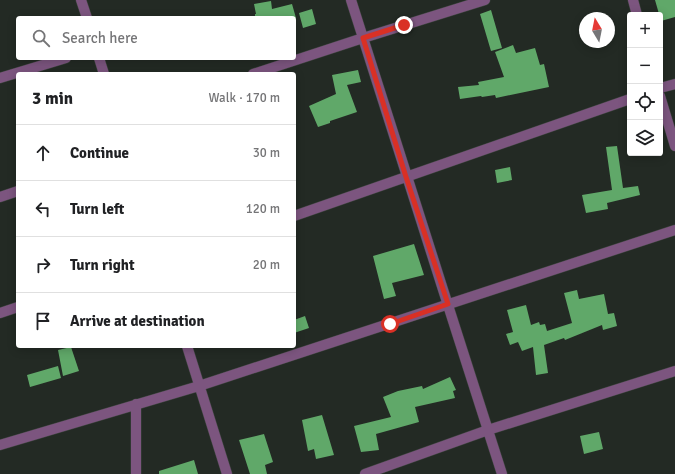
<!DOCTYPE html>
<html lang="en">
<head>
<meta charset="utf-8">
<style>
  body { margin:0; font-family:Signika,sans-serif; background:#f6f6f6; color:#202124 }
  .controls { position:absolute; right:12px; top:12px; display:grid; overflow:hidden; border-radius:4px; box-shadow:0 2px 10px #0003 }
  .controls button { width:36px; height:36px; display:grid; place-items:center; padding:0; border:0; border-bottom:1px solid #e0e0e0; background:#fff; color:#202124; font:20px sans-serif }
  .compass { position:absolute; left:579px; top:12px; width:36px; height:36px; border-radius:50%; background:#fff; box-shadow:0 2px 10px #0003; rotate:350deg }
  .stop { position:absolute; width:12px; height:12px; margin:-9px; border:3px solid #d93025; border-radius:50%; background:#fff }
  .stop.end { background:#d93025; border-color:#fff; box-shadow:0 1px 4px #0008 }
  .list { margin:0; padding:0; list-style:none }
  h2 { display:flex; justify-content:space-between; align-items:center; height:52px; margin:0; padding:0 16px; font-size:17px }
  h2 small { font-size:13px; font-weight:400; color:#757577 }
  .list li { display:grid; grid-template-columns:26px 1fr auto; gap:12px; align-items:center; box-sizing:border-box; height:56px; padding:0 16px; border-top:1px solid #e0e0e0 }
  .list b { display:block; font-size:15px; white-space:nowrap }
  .list em { font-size:13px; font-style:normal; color:#757577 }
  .icon { flex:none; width:22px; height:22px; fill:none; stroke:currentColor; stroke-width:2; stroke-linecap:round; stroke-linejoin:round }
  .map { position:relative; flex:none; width:675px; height:474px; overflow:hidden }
  .search { position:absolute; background:#fff; box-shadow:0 2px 10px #0003; left:16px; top:16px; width:280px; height:44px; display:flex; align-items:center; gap:10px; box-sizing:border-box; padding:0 14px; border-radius:4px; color:#757577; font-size:15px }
  .panel { position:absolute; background:#fff; box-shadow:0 2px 10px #0003; left:16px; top:72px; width:280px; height:276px; border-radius:4px }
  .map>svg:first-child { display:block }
</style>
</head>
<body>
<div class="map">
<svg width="675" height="474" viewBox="0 0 675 474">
  <rect width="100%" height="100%" fill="#232a24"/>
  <path fill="#60a869" d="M655,0H675V17L661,21Z
    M271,1L272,9L292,4L296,18H255V14H256L254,4Z
    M312,9L316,24L303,28L299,13Z
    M491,10L502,48L491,51L480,14Z
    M513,45L516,53L535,48L540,65L544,64L549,87L496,98L495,95L482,97L481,96L460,99L458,87L479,85L478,82L504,77L495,52Z
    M358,70L361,82L347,85L357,112L330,121V123L318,127L309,106L336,94L332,75Z
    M617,146L623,188L638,186L640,195L607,203L608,209L586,213L582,195L612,190L606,147Z
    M510,167L512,180L497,183L495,170Z
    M414,244L424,275L392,283L396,296L384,299L373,256Z
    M577,290L579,299L604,294L608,314L614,313L617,326L603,330L602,325L565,340L564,338L544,345L548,373L536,375L533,347L522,351L518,342L510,345L506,334L513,332L507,310L526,305L531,325L539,322L540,325L545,324L547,331L572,323L564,293Z
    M305,316L309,328L294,333V320Z
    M71,347L79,371L63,376L58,350Z
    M58,366L61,378L30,387L27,375Z
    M450,377L456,390L453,391L455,398L415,407L419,422L376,434L379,450L361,452L354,426L391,417L383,397L398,391L422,386L423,389Z
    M322,415L334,455L316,459L314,449L308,451L302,420Z
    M599,432L603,449L584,454L580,436Z
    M264,434L273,462L265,465L267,474H250L239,440Z
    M194,460L198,474H159V471Z"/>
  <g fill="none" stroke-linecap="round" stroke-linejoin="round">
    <g stroke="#3f4540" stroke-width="11">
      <path id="minor" d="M81,0L87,18
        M351,0C400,158 452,316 502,474
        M633,0L637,15
        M99,58L104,74
        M253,74L363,38L485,0
        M0,78L66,58
        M660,88L675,84
        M660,96L675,146
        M0,197L18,191
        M294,216L630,99
        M0,313L18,307
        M187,346L227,474
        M0,445L199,386L675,230
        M136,474V404
        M365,474L488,430L675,371"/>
    </g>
    <use href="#minor" stroke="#7c557f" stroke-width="10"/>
  </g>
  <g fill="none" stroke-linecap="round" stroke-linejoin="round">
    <path stroke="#d93025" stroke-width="5" d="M390,324L448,304L406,177L363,38L404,25"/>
  </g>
</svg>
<div class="controls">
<button>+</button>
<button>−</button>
<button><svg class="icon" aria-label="locate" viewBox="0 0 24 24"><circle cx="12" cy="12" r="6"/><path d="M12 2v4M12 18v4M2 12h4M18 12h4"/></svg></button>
<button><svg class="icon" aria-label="layers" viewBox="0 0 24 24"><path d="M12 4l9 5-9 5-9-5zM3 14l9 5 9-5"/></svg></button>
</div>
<svg class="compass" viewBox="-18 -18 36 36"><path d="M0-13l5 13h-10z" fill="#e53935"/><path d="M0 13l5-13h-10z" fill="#757577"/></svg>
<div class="stop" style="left:390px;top:324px"></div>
<div class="stop end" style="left:404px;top:25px"></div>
<div class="search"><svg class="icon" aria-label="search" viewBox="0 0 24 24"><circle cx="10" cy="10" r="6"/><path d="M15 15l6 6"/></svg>Search here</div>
<section class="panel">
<h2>3 min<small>Walk · 170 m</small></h2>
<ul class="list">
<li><svg class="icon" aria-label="ahead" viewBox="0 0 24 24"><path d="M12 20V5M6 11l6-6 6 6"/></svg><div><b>Continue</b></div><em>30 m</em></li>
<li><svg class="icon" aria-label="left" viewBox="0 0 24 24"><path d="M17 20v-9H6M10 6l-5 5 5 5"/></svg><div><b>Turn left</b></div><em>120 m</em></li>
<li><svg class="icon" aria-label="right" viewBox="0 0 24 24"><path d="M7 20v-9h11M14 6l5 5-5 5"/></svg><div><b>Turn right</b></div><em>20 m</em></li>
<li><svg class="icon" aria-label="arrive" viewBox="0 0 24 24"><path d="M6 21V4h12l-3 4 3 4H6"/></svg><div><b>Arrive at destination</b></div></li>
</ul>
</section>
</div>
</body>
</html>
